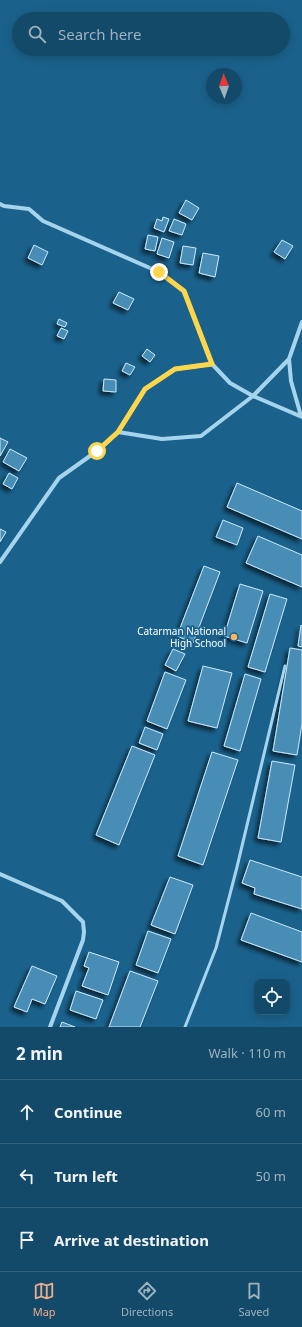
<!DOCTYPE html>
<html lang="en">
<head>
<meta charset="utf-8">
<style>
  body { margin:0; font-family:"Noto Sans",sans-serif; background:#1d516f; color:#f1f3f6 }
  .controls { position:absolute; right:12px; bottom:12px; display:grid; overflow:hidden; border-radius:8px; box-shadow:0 2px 10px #0003 }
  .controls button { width:36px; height:36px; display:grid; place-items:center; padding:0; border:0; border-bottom:1px solid #33627d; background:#144a69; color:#f1f3f6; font:20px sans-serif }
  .compass { position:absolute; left:206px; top:68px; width:36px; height:36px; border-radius:50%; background:#144a69; box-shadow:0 2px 10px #0003; rotate:358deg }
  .stop { position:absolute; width:12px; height:12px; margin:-9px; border:3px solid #ffd54a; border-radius:50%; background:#fff }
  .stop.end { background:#ffd54a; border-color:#fff; box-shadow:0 1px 4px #0008 }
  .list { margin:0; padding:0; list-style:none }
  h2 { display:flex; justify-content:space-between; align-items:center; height:52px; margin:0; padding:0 16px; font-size:17px }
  h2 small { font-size:13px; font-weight:400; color:#9db3c0 }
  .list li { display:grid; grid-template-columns:26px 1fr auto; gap:12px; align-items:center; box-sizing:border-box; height:64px; padding:0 16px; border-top:1px solid #33627d }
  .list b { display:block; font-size:15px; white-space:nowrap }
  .list em { font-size:13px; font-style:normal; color:#9db3c0 }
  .icon { flex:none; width:22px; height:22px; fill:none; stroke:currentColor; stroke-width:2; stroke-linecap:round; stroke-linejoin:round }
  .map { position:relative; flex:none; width:302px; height:1027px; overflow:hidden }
  .search { position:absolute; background:#144a69; box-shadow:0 2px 10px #0003; left:12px; right:12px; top:12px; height:44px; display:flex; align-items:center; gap:10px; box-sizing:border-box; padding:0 14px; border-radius:22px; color:#9db3c0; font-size:15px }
  .sheet { height:244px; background:#144a69 }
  nav { display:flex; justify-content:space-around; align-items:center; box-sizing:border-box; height:56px; border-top:1px solid #33627d; background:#144a69; font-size:11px; color:#9db3c0 }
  nav a { display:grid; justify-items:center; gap:2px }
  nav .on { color:#eead8d }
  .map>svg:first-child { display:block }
</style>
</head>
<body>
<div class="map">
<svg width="302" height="1027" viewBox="0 0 302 1027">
  <defs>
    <filter id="shadow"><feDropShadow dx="-3.5" dy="3.5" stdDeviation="2" flood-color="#0009"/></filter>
  </defs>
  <rect width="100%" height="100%" fill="#1a628c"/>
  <path fill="#478db6" stroke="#cce9fa" filter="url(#shadow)" d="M186,200L199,208L192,220L179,213Z
    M163,217L169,219L164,232L154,228L157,219L162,221Z
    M174,219L186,224L182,235L169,231Z
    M148,235L158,237L155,251L145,249Z
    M162,238L174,242L169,258L157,254Z
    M282,240L293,246L285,259L274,252Z
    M34,245L48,252L42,265L28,258Z
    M183,246L196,248L193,265L180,263Z
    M203,253L219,256L215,277L199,273Z
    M119,292L134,299L128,310L113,303Z
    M59,319L67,323L65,327L57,324Z
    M61,328L68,331L64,339L57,336Z
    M147,349L155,355L150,362L142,356Z
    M126,363L135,367L130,375L122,371Z
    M104,379L116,380V392L103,391Z
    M0,438L8,442L0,456Z
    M10,449L27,458L19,471L3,462Z
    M9,473L18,478L12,489L3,484Z
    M237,483L302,511V539L227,507Z
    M223,520L243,528L237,545L216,537Z
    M0,529L6,532L0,542Z
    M258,536L302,555V587L246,563Z
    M204,566L220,572L193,643L177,636Z
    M240,584L263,591L247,643L224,636Z
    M270,594L287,599L265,672L248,667Z
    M301,625L302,626V647L298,646Z
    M290,648L302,650V724L297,755L273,751Z
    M173,649L185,654L176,671L165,665Z
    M203,666L232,673L217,728L188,721Z
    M165,672L186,680L167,729L147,721Z
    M245,674L261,679L240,751L224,746Z
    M145,727L163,734L157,750L139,743Z
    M132,746L155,755L119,845L96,835Z
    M212,752L238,760L203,865L178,856Z
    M272,761L295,765L281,842L258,838Z
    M250,860L302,877V909L254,894L255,888L242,883Z
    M170,877L193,885L175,934L151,925Z
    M251,913L302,932V962L241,940Z
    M148,931L171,939L158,973L136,965Z
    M89,952L119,962L108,995L82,986L89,968L84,966Z
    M32,966L57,976L45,1004L32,999L27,1012L14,1007Z
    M130,971L158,981L140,1027H109Z
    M76,991L103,1000L96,1019L70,1010Z
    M62,1022L75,1027H60Z"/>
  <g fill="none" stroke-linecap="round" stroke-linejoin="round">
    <path stroke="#a6d4ed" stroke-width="3" d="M185,1027L216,948L237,867L285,666"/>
    <path stroke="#a6d4ed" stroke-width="4" d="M0,204L4,206L29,209L43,221L159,272L184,291L212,364L230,383L253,396L302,417
      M289,359L291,381L301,416
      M118,432L162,439L201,436L253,396L289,359L302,322
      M0,562L59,478L97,451L118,432L145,389L175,369L212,364
      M0,874L62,901L83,922L84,932L83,940L50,1027"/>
  </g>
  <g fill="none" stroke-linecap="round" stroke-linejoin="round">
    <path stroke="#ffd54a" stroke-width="5" d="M97,451L118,432L145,389L175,369L212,364L184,291L159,272"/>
  </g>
  <circle fill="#ffb463" stroke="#1a628c" stroke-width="1.5" cx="234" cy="637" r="4"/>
  <g text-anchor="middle" stroke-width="3.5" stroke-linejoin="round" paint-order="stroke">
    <g font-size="10" fill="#fff" stroke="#1a628c" text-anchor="end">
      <text x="226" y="635">Catarman National<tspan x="226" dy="12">High School</tspan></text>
    </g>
  </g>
</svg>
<div class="controls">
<button><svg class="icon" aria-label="locate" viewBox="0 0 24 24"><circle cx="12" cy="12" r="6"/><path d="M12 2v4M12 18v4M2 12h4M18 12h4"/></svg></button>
</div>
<svg class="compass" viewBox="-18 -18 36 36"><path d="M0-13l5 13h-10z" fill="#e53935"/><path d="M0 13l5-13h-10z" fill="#9db3c0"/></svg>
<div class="stop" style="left:97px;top:451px"></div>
<div class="stop end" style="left:159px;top:272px"></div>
<div class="search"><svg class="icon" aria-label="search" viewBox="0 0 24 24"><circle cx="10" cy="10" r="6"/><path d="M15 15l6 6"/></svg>Search here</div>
</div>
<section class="sheet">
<h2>2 min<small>Walk · 110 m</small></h2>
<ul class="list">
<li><svg class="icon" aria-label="ahead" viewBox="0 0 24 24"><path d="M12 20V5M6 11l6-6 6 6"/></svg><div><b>Continue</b></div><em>60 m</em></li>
<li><svg class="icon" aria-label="left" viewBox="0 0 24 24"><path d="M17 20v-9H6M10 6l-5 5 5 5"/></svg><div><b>Turn left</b></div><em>50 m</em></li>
<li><svg class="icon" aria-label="arrive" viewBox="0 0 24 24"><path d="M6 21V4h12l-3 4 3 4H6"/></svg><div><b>Arrive at destination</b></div></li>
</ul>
</section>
<nav>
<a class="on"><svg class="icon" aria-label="map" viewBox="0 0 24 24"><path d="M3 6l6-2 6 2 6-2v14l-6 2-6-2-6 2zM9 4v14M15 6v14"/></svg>Map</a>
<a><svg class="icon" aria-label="directions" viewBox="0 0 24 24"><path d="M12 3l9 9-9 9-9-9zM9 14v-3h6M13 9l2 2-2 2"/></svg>Directions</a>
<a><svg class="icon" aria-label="saved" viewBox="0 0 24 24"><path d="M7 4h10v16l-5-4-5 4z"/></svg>Saved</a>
</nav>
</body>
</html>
